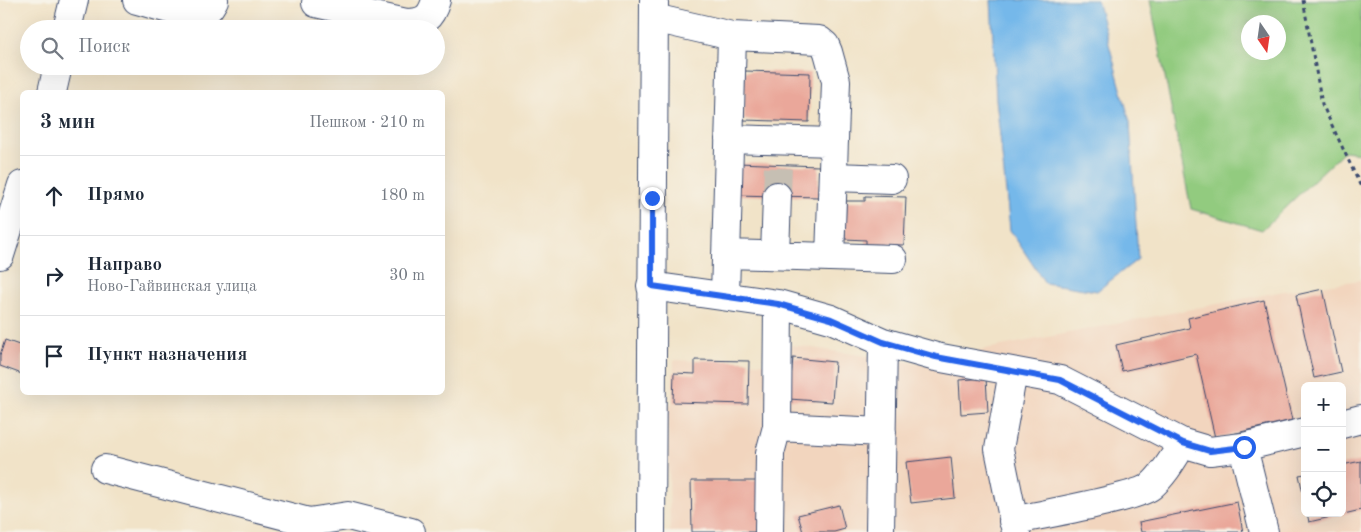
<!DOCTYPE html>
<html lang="ru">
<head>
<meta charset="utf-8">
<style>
  body { margin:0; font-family:"Old Standard TT",serif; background:#f6f6f7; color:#1f2937 }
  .controls { position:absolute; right:15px; bottom:15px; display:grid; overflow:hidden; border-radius:8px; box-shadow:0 5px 20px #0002 }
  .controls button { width:45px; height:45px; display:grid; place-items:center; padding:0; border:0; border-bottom:1px solid #e0e1e3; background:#fff; color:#1f2937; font:25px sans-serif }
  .compass { position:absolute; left:1241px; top:15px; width:45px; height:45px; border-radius:50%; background:#fff; box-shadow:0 5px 20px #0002; rotate:167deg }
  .stop { position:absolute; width:15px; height:15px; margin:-11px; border:4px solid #2563eb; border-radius:50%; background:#fff }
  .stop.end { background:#2563eb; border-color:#fff; box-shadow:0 1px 5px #0008 }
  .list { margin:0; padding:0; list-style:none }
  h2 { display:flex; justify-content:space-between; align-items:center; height:65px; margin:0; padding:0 20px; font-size:21px }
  h2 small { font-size:16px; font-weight:400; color:#747a83 }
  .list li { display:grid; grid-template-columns:32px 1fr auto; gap:15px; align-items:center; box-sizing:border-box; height:80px; padding:0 20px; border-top:1px solid #e0e1e3 }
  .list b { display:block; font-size:19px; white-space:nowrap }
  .list p { margin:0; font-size:16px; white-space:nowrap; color:#747a83 }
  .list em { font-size:16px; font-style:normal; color:#747a83 }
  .icon { flex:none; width:28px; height:28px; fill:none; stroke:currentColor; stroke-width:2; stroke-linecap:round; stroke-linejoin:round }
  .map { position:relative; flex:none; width:1361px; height:532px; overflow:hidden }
  .search { position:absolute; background:#fff; box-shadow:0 5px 20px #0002; left:20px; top:20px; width:425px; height:55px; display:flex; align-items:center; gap:12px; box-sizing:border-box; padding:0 18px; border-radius:28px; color:#747a83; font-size:19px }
  .panel { position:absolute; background:#fff; box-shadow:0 5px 20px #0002; left:20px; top:90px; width:425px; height:305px; border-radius:8px }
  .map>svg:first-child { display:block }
</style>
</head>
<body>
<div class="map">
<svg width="1361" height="532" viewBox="0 0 1361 532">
  <rect width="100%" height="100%" fill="#f7f3e8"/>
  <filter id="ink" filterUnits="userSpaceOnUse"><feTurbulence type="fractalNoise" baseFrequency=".02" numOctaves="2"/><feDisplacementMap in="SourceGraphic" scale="10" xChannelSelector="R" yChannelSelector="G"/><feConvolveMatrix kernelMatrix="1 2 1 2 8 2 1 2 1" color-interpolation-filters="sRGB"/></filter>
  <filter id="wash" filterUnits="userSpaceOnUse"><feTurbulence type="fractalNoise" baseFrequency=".0096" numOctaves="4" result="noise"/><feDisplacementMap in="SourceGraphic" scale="20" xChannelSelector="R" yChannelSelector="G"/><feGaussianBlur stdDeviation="1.12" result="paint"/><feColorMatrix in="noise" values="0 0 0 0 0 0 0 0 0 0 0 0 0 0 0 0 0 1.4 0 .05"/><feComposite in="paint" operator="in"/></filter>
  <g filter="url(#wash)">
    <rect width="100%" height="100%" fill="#f1e3c8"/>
    <path fill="#f2d5be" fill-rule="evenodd" d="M1361,280V532H670L668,410L673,402L674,360L788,364L792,345L935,366L976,351L1284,291ZM1305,386H1342V513H1305Z"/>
    <path fill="#92cb7f" stroke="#567d6e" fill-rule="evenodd" d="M1150,0H1361V153L1344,151L1262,230L1191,209ZM1248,22H1278V52H1248Z"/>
    <path fill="#74b8ea" stroke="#4874a4" d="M991,0H1097L1130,122L1138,259L1097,291L1045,283L1010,230L996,99Z"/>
    <g id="blocks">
      <path fill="#eaa79a" d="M745,71L810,73L809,122L744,120Z
        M737,163L819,166L818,197L736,195Z
        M865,196L906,197L904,245L866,244V240L845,239L846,201H865Z
        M1323,289L1341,372L1314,378L1296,295Z
        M1264,300L1292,420L1215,438L1196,354L1122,371L1116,345L1190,328L1188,318Z
        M5,340L22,346V374L0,366V355Z
        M793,358L835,362L832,402L789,399Z
        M695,360L749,361L748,404L673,402L674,373L695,374Z
        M986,378L988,412L961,414L959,380Z
        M951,457L955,498L911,503L906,462Z
        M1361,461V510L1309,522L1307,513H1342V465Z
        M1305,474V498H1304L1299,475Z
        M691,481H759V532H692Z
        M1237,502L1243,532H1141L1139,522Z
        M839,505L845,529L834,532H803L798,515Z"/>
    </g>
  </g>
  <g filter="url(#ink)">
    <use href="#blocks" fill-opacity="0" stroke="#3b4a6e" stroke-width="1"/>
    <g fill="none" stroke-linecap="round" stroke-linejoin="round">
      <path stroke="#c6bfb3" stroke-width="28" stroke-dasharray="28 14" stroke-linecap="butt" d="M777,196L778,165"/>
      <g stroke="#3b4a6e" stroke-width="30">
        <path id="minor" d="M137,0C153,4 188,17 203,12C209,10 211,5 214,0
          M316,3L406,23C424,23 431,18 436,0
          M654,18L732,36L725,296
          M67,29L74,0
          M52,92L58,66
          M729,139L834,142
          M833,177L892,179
          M726,254L830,257L836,81L828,52L825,45L819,40L732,36
          M0,255L22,185
          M775,255L777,196
          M830,257L893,259
          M651,286L778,304L831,319L883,342L936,357L1060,380L1183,443L1210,451L1243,447L1305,432
          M1013,372L999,449L1016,532
          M1342,424L1361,419
          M777,427L882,432
          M1243,447L1264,532
          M105,469L309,522L348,516L411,532
          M1013,521C1038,515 1137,498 1151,486C1165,474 1174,457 1183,443
          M769,532L770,453L777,427L778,304
          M880,532L883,342"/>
      </g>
      <g stroke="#3b4a6e" stroke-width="30">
        <path id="major" d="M651,532L654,0"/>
      </g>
      <path stroke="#3b4a6e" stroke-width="3" stroke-dasharray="4 4" stroke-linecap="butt" d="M1303,0L1322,104L1361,187"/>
      <use href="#minor" stroke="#fff" stroke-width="28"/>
      <use href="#major" stroke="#fff" stroke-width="28"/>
    </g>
  </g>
  <g fill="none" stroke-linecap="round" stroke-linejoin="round" filter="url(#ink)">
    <path stroke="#2563eb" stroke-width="6" d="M652,198V286L778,304L831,319L883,342L936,357L1060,380L1183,443L1210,451L1244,447"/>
  </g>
</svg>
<div class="controls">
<button>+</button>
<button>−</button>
<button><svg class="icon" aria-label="locate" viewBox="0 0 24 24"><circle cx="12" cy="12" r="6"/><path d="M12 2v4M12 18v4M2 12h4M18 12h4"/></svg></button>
</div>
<svg class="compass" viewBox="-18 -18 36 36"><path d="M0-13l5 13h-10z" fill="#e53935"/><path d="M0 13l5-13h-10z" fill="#747a83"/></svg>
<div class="stop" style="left:1244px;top:447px"></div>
<div class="stop end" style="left:652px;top:198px"></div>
<div class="search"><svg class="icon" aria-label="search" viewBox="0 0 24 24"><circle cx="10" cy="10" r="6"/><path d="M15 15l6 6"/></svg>Поиск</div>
<section class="panel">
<h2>3 мин<small>Пешком · 210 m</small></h2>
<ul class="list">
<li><svg class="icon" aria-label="ahead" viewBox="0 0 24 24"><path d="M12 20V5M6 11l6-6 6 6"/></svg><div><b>Прямо</b></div><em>180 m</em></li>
<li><svg class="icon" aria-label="right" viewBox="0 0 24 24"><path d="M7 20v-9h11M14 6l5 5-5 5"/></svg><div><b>Направо</b><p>Ново-Гайвинская улица</p></div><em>30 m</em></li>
<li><svg class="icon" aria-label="arrive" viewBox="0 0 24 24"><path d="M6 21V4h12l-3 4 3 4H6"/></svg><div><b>Пункт назначения</b></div></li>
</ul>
</section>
</div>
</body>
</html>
